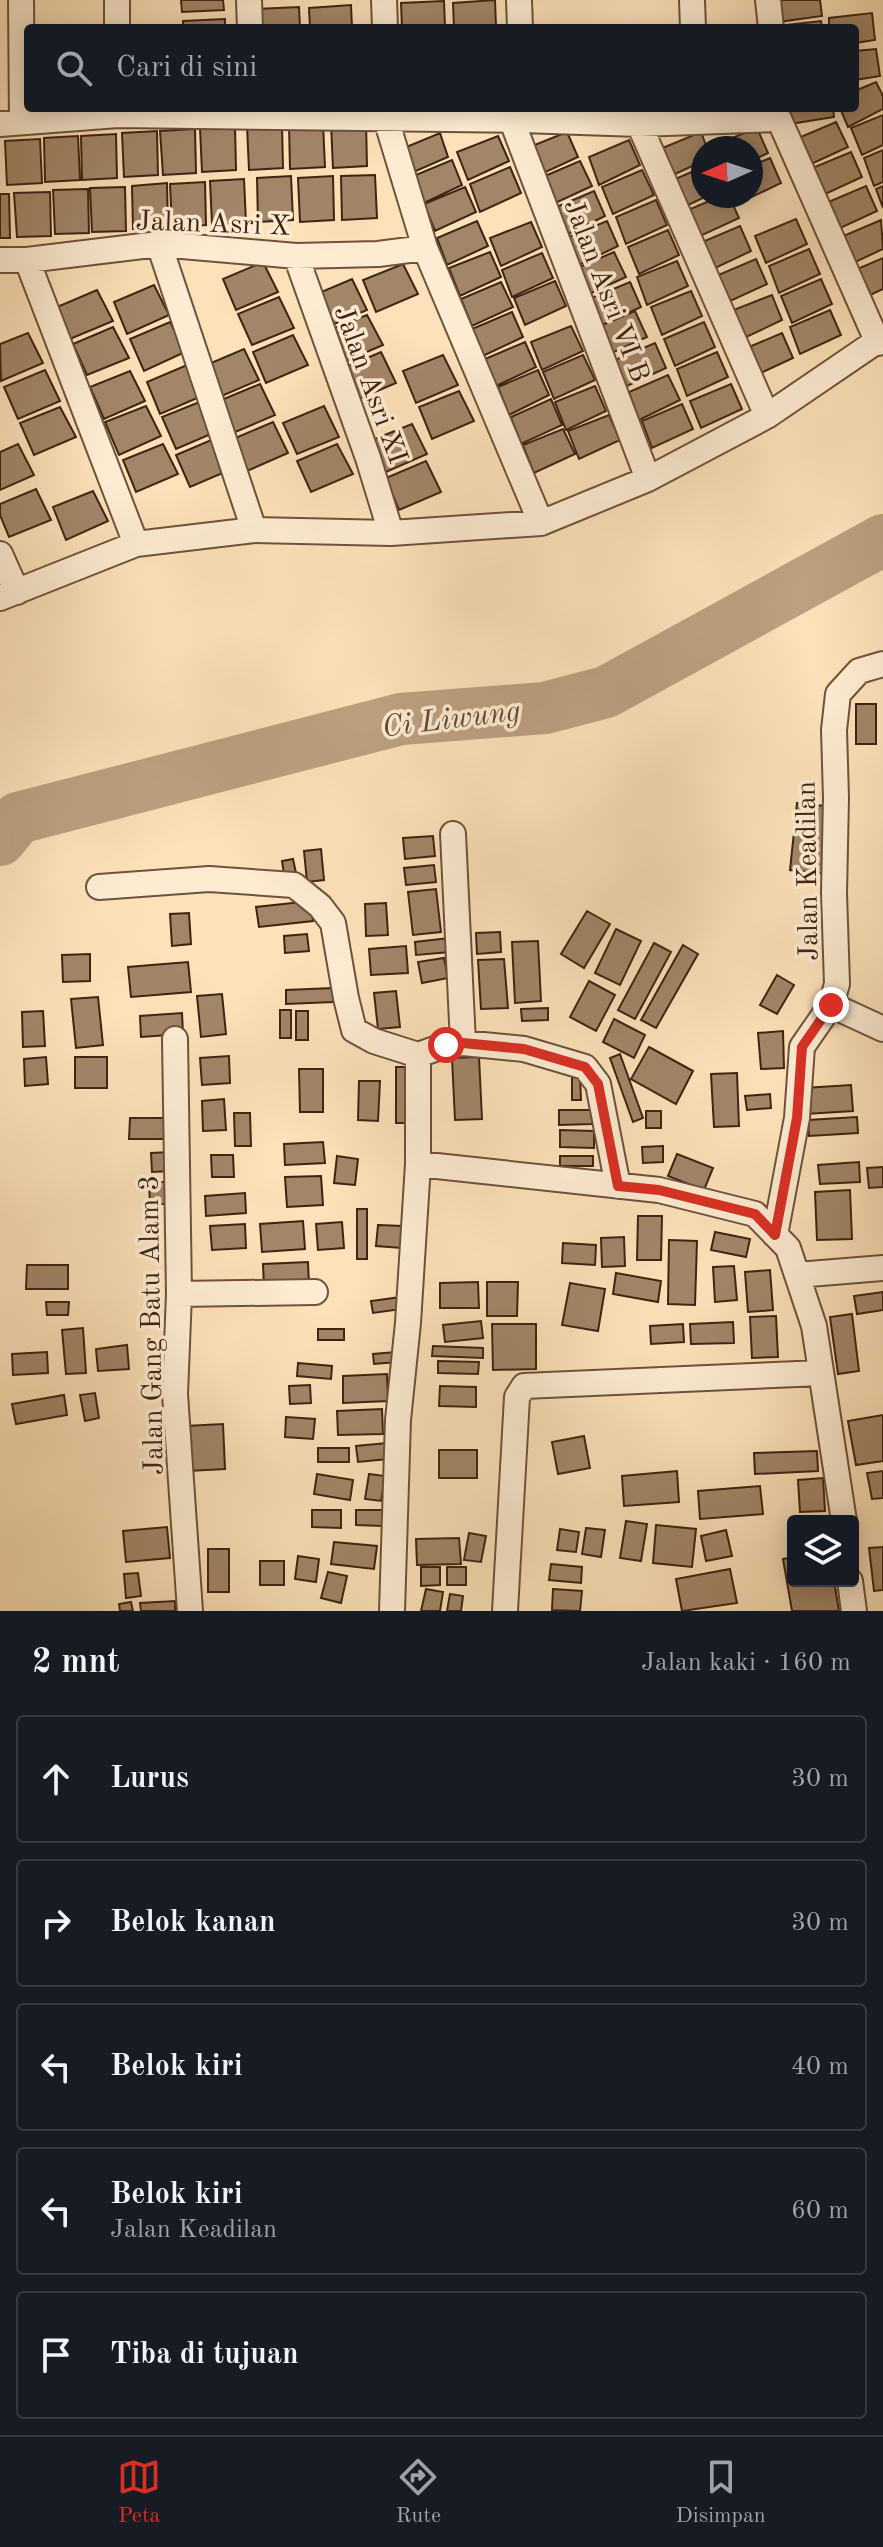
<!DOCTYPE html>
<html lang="id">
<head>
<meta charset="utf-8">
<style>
  body { margin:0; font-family:"Old Standard TT",serif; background:#242831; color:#f1f3f6 }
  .controls { position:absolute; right:24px; bottom:24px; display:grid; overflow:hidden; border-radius:8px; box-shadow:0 4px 20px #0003 }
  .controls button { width:72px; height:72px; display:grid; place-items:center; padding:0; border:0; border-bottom:2px solid #363941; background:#171b24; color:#f1f3f6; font:40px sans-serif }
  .compass { position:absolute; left:691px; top:136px; width:72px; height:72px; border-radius:50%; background:#171b24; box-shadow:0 4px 20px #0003; rotate:267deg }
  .stop { position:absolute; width:24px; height:24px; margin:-18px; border:6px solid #d93025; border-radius:50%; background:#fff }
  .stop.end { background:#d93025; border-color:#fff; box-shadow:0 2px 8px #0008 }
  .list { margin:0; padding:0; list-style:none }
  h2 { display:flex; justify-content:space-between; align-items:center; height:104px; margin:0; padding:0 32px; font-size:34px }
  h2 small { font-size:26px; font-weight:400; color:#9ea1a6 }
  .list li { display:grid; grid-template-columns:52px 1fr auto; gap:24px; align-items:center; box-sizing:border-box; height:128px; margin:0 16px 16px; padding:0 16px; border:2px solid #363941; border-radius:8px }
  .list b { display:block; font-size:30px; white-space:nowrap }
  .list p { margin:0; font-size:26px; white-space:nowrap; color:#9ea1a6 }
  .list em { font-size:26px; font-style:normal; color:#9ea1a6 }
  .icon { flex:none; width:44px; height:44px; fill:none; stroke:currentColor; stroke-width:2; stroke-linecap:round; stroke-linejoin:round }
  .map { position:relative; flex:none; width:883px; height:1611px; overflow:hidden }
  .search { position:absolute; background:#171b24; box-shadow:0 4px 20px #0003; left:24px; right:24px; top:24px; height:88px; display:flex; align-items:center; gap:20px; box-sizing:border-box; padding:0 28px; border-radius:8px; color:#9ea1a6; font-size:30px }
  .sheet { height:824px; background:#171b24 }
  nav { display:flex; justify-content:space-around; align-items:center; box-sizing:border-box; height:112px; border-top:2px solid #363941; background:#171b24; font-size:22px; color:#9ea1a6 }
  nav a { display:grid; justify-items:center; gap:4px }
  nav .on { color:#d93025 }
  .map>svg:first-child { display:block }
</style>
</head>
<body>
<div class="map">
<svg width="883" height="1611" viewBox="0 0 883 1611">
  <rect width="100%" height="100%" fill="#fce1b9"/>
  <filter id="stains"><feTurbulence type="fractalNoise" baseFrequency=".0025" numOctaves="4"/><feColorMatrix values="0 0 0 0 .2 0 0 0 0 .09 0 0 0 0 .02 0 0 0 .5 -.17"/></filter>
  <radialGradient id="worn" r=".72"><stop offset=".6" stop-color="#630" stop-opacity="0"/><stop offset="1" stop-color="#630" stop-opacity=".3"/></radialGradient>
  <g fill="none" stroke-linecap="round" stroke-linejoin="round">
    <path stroke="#bca080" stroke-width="52" d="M0,840L18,818L401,719L545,708L606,692L883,540"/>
  </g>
  <path fill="#a28668" stroke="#402311" stroke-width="2" d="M181,0H223L224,10L182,12Z
    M495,0L496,27L454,28L453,3Z
    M776,0H820L822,16L778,22Z
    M444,1L445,28H402L401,3Z
    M351,5L352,28H310L309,8Z
    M299,7L300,28H257L256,9Z
    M872,13L875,40L855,43V28H829V18Z
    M225,19V28H183V21Z
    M821,21L822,28H778V26Z
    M876,49L880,76L855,80V51Z
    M876,82L883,96V109L848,127L840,108H855V91Z
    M789,108H833L834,117L790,124Z
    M883,115V145L862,155L851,128Z
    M366,122L367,166L333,168L331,124Z
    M836,122L848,147L807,166L796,139Z
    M282,124L283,168L249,170L247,126Z
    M323,124L325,167L290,169L289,125Z
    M235,126L236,170L202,172L200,128Z
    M757,128L768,153L751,161V148H719L717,144Z
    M195,129L196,173L163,175L160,131Z
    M157,131L158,175L124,177L122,133Z
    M567,132L578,157L537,176L527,148Z
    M701,132L707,148H703V161L671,176L660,149Z
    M440,133L448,157L409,174L399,150Z
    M116,134L117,178L82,180L81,136Z
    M78,136L80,180L45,182L44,138Z
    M498,136L509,161L468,180L457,152Z
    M40,139L42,183L7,185L5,141Z
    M629,140L640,165L599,185L589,157Z
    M883,150V182L874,186L864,158Z
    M851,152L862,177L821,196L810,169Z
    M770,158L781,183L741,202L738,196H751V166Z
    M452,160L462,185L422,204L411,177Z
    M580,161L592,186L551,205L540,178Z
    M510,167L521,193L480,212L470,184Z
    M703,167V196H707L684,207L673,180Z
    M642,170L654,195L613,214L602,187Z
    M375,175L377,218L342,220L341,176Z
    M291,176L293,220L258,222L257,178Z
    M333,176L334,220L300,222L298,178Z
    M244,179L246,223L212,224L210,181Z
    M205,182L206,225L172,227L170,184Z
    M167,183L168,227L133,229L132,186Z
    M866,186L877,211L836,230L826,203Z
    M883,186V208L876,189Z
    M125,187L126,231L92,232L90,188Z
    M465,187L476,212L435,231L424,204Z
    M88,189L89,233L55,234L53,190Z
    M594,191L605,216L564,236L554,208Z
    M50,192L51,236L17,237L14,193Z
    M0,194H9L10,238H0Z
    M721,196H729L739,218L698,237L688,210Z
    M656,200L667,225L626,244L616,217Z
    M796,219L807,244L766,263L755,236Z
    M881,220L883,249L851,264L841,237Z
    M477,221L488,246L447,265L437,238Z
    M607,221L618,246L577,266L566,238Z
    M531,222L542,247L501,266L490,238Z
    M740,226L751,251L711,270L700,243Z
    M668,230L679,255L639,274L628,247Z
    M809,249L820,274L779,293L769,266Z
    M490,252L501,277L460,296L449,268Z
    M614,252L626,277L585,296L575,269Z
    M542,253L553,278L512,297L502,270Z
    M883,258V289L866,297L855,270Z
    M756,259L767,284L726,303L716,276Z
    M677,261L688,286L647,305L637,277Z
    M263,262L278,292L236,310L223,279Z
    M403,264L418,294L376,312L363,280Z
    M352,279L367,310L325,328L312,296Z
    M821,279L832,304L792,323L781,296Z
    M555,281L566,306L525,325L514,298Z
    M501,282L513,307L472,326L461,299Z
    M630,282L641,307L600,326L589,299Z
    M154,285L169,315L127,334L114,302Z
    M97,290L113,321L70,339L57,307Z
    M691,291L702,316L662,335L651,307Z
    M772,295L782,320L742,339L731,311Z
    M279,297L294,328L252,345L238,314Z
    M830,310L841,335L800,354L790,327Z
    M635,311L647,337L605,356L595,328Z
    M512,312L523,337L483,356L472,329Z
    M367,315L383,345L341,363L327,331Z
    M170,322L185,352L144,371L130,339Z
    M704,322L715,347L675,366L664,339Z
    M571,326L583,351L542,370L531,342Z
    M113,327L129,358L87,375L73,344Z
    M28,333L43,363L1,381L0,344Z
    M782,333L793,358L752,377L742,350Z
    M293,335L308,365L266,383L253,352Z
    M525,342L536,367L496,386L485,359Z
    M655,343L666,368L625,387L615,360Z
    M244,349L259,380L217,398L204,366Z
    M381,352L396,383L354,401L341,369Z
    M717,352L728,377L687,396L677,369Z
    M443,355L458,385L416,403L403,371Z
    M583,355L595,380L554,399L543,372Z
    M187,365L202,396L160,414L147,382Z
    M45,370L60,401L18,419L4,387Z
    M538,370L549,395L509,415L498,387Z
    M130,371L145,401L104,419L90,387Z
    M668,375L680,400L639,420L629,392Z
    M260,384L275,415L233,433L219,401Z
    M731,384L742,409L701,428L690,401Z
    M595,386L606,411L566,430L555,402Z
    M459,391L474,421L432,439L419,407Z
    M551,399L562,425L521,444L511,417Z
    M202,401L218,431L176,449L162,417Z
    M682,404L693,429L652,448L642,421Z
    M146,406L161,436L119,455L105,422Z
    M324,406L339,437L297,454L283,423Z
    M60,407L76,437L34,455L20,423Z
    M609,415L620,440L579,459L568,431Z
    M273,422L288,453L247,471L233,439Z
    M412,424L427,454L386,472L372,440Z
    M563,429L575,454L534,473L523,445Z
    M216,438L232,469L190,487L176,455Z
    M18,444L34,475L0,490V452Z
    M163,444L178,474L136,492L123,460Z
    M337,444L353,474L311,492L297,461Z
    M426,461L441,492L399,510L386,478Z
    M36,489L51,520L9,537L0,515V504Z
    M93,491L108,521L66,540L53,507Z
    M856,704H876V744H856Z
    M797,803L834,807L827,874L790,870Z
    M433,836L435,856L405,859L403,838Z
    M321,849L324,880L307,882L304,851Z
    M293,859L297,878L285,880L282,861Z
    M434,865L436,882L406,885L404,868Z
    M436,889L441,932L413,935L408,892Z
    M311,901L313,921L259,927L256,907Z
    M386,903L388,935L366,936L365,904Z
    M587,911L610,924L584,968L561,954Z
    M189,913L191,944L172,946L170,914Z
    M616,929L641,941L620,985L595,973Z
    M500,932L501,952L477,954L476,933Z
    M307,934L309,951L285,953L284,936Z
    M449,938L450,952L416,955L415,942Z
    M538,941L541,1001L515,1003L512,942Z
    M654,943L671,952L635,1019L618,1010Z
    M683,945L698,954L656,1028L641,1020Z
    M406,946L408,973L371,975L369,949Z
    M90,954V981L63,982L62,955Z
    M444,958L448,978L422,983L418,962Z
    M504,959L508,1008L481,1009L478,960Z
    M188,962L191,992L131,997L128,967Z
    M777,975L794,985L777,1014L760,1005Z
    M589,981L615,995L596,1031L570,1017Z
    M333,988V1002L286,1004V990Z
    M396,991L400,1027L378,1029L374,993Z
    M222,994L226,1034L201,1037L197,996Z
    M98,997L103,1045L76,1048L71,999Z
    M548,1008V1020L522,1021L521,1009Z
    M280,1010H291V1038H280Z
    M43,1011L45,1046L23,1047L22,1012Z
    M296,1011H308V1040H296Z
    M182,1013L183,1034L141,1037L140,1016Z
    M614,1019L645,1035L634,1058L603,1042Z
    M783,1031L784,1068L761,1069L758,1033Z
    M649,1047L693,1071L676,1104L631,1079Z
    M620,1054L643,1118L633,1122L610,1058Z
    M229,1056L230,1083L202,1085L200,1058Z
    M46,1057L48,1084L25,1086L24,1059Z
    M75,1057H107V1088H75Z
    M479,1057L482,1119L455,1120L452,1058Z
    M396,1067H412L413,1123H396Z
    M299,1069H323V1112H300Z
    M737,1073L739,1126L714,1127L711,1074Z
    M572,1076H580L581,1100H572Z
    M359,1081H380L378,1121L358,1120Z
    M851,1085L853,1111L806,1114L804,1088Z
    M770,1094L771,1108L747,1110L745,1096Z
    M224,1099L226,1130L203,1131L202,1101Z
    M559,1110H592V1124L559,1125Z
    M646,1111H661V1128H646Z
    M234,1113H250L251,1146H235Z
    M857,1117L858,1133L809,1136L808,1120Z
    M130,1118H169V1139H129Z
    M560,1130L594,1131V1148L560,1147Z
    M323,1142L325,1163L285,1165L284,1144Z
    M663,1146V1162L643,1163L642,1147Z
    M170,1152L171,1171L152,1172L151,1153Z
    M677,1154L713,1168L704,1190L668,1176Z
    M211,1155H233L234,1177H212Z
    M337,1156L358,1159L355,1185L334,1183Z
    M560,1156H593V1166H560Z
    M859,1162L860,1182L820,1184L818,1165Z
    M883,1167V1187L869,1188L867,1168Z
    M321,1176L323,1205L287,1207L285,1177Z
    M149,1182H169L170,1204H150Z
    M850,1190L852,1239L817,1240L815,1192Z
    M245,1193L246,1213L206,1216L205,1196Z
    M357,1209H367V1259H357Z
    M638,1216H662L661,1260H637Z
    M303,1221L305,1249L262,1252L260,1224Z
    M342,1222L344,1248L318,1250L316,1224Z
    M245,1224L246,1248L212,1250L210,1226Z
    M378,1225L403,1226L402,1248L376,1246Z
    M715,1232L750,1239L746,1257L711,1250Z
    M624,1237L625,1266L602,1267L601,1238Z
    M669,1240L697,1241L695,1305L668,1304Z
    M563,1243L596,1245L595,1265L562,1263Z
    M308,1262L309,1285L264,1287L263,1264Z
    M27,1265H68V1289H26Z
    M734,1266L737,1300L715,1302L713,1267Z
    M770,1270L773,1310L748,1312L745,1272Z
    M616,1273L661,1281L658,1302L613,1294Z
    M478,1282L479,1308H440V1283Z
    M487,1282H518L517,1316H487Z
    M570,1283L605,1289L598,1331L562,1325Z
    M883,1292V1310L857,1314L854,1296Z
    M401,1297L402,1309L373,1313L371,1301Z
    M46,1302H69L68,1315H47Z
    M852,1314L859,1371L838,1374L830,1317Z
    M776,1316L778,1357L752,1358L750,1317Z
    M481,1321L483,1338L445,1342L443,1325Z
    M733,1322L734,1343L691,1344L690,1324Z
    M492,1324H536V1369L493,1370Z
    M683,1324L684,1342L651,1344L650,1326Z
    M83,1328L86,1373L66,1374L62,1330Z
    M318,1329H344V1340H318Z
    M127,1345L129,1369L98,1371L96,1349Z
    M433,1346L483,1348V1358L432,1356Z
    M47,1352L48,1373L13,1375L12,1354Z
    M396,1352L397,1362L374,1364L373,1354Z
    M438,1361L479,1362L478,1374L438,1373Z
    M298,1363L332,1366L331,1379L297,1376Z
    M387,1374L388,1401L343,1403V1376Z
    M310,1385L311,1403L290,1404L289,1386Z
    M440,1386L476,1387V1407L439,1406Z
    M95,1393L99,1418L85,1421L80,1395Z
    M64,1395L67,1415L16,1424L12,1404Z
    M382,1409L383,1434L338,1435L337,1411Z
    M883,1415V1461L856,1465L848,1421Z
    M286,1417L315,1419L313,1439L285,1437Z
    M223,1424L225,1469L188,1471L186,1426Z
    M584,1436L590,1468L558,1474L552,1442Z
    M387,1443L388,1459L358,1462L356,1446Z
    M318,1448H349V1462H318Z
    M439,1450H477V1478H439Z
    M817,1451L818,1471L755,1474L754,1453Z
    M677,1471L679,1502L624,1506L622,1476Z
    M883,1471V1498L872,1499L867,1473Z
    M317,1474L353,1480L350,1500L314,1494Z
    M369,1474L385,1476L381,1501L365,1499Z
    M823,1478L825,1511L800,1512L798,1480Z
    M760,1486L763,1514L700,1519L698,1491Z
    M312,1510H341V1528L312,1527Z
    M356,1510H383V1526L356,1525Z
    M626,1521L647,1524L641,1561L620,1558Z
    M656,1525L696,1529L692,1567L653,1563Z
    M167,1527L170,1558L126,1562L123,1531Z
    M586,1528L605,1530L601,1557L582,1554Z
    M560,1529L579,1532L576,1552L557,1550Z
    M726,1530L732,1556L706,1561L701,1536Z
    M469,1533L486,1536L481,1562L464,1560Z
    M459,1538L461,1564L417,1565L416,1539Z
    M334,1542L377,1546L374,1569L331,1564Z
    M883,1547V1590L874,1591L869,1548Z
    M208,1549H229V1592H208Z
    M298,1556L319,1559L316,1582L295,1579Z
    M793,1557V1581H834L839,1611H792L783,1559Z
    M260,1561H284V1585H260Z
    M551,1564L582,1567L581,1583L549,1580Z
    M421,1567H440V1585L421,1586Z
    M447,1567H466V1585H447Z
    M730,1569L737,1603L682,1611L676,1579Z
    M328,1572L347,1576L341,1603L321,1598Z
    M138,1573L141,1596L126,1598L124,1574Z
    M426,1589L443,1592L440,1611H421Z
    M553,1589L582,1591L580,1611L552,1610Z
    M450,1594L463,1596L461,1611H447Z
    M175,1601V1611H141L140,1603Z
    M131,1602L133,1611H120L119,1604Z"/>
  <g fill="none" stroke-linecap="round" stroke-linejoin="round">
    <g stroke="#6f523b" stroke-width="28">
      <path id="minor" d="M21,0L22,122
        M117,0V28
        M249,0L250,28
        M384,0L385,28
        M519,0L520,28
        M692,0L693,28
        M768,0L771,28
        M386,108V119L425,248L541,523L648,479L767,416L883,337
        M512,121L648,479
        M0,124L118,115L522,120L639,124L779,119L878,343
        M639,124L767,416
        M296,256L368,458L391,533
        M0,260H27L159,244L296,256L378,254L425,248
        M254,530L391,533L541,523
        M136,544L254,530L159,244
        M0,554L17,592
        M0,598L136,544L27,260
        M453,834L463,1043
        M99,887L209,879L294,885L320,906L333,923L346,998L354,1030L374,1041L418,1055L446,1045L463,1043L524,1049L585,1067L598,1084L618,1186
        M831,1005L883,1029
        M175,1039L179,1294L175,1394L190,1611
        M418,1164L659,1190L755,1214L788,1248L814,1326L844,1521
        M775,1235L797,1118L802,1047L831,1005L837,984L834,893L836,798L834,730L838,694L859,671L883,664
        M797,1275L883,1268
        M179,1294L315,1292
        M850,1581L854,1611
        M392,1611L398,1420L408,1323L418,1164V1055
        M505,1611L517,1397L524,1386L821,1373"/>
    </g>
    <use href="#minor" stroke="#fdecd2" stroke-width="24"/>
  </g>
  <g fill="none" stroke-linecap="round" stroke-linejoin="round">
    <path stroke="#d93025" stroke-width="10" d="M446,1045L463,1043L524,1049L585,1067L598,1084L618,1186L659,1190L755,1214L775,1235L797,1118L802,1047L831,1005"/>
  </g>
  <g text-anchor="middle" stroke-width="7" stroke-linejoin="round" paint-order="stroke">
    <g font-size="28" fill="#402311" stroke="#fdecd2">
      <text transform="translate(213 222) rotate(2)" y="10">Jalan Asri X</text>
      <text transform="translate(608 290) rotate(69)" y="10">Jalan Asri VI B</text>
      <text transform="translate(372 384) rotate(70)" y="10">Jalan Asri XI</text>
      <text transform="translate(806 871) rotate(-91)" y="10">Jalan Keadilan</text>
      <text transform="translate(150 1325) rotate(-91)" y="10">Jalan Gang Batu Alam 3</text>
    </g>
    <g font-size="30" font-style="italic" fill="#654832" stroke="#fdecd2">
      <text transform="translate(451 718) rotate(-7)" y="10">Ci Liwung</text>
    </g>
  </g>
  <rect width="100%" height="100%" filter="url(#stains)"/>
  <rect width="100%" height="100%" fill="url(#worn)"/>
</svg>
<div class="controls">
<button><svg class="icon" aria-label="layers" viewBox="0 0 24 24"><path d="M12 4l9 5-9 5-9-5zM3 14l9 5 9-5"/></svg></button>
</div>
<svg class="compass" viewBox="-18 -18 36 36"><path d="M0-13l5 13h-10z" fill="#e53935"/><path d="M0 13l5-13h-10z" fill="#9ea1a6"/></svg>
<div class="stop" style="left:446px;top:1045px"></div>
<div class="stop end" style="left:831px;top:1005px"></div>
<div class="search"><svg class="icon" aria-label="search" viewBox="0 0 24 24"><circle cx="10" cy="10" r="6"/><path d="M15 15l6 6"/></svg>Cari di sini</div>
</div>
<section class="sheet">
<h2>2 mnt<small>Jalan kaki · 160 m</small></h2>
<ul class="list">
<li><svg class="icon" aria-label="ahead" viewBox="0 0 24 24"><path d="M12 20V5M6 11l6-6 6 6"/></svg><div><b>Lurus</b></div><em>30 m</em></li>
<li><svg class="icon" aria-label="right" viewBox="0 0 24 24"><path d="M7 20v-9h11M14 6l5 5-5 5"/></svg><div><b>Belok kanan</b></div><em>30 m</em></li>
<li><svg class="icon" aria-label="left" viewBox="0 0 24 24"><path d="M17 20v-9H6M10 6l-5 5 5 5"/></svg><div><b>Belok kiri</b></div><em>40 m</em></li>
<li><svg class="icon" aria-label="left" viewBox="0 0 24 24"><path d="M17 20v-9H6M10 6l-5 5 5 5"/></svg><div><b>Belok kiri</b><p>Jalan Keadilan</p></div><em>60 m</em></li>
<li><svg class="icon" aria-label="arrive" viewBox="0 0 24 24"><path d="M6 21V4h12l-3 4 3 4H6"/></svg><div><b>Tiba di tujuan</b></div></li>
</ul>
</section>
<nav>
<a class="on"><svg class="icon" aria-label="map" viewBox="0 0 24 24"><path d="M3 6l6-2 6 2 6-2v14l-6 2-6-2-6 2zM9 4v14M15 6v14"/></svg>Peta</a>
<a><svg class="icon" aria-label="directions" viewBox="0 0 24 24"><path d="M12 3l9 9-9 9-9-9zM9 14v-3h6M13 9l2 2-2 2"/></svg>Rute</a>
<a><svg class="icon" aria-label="saved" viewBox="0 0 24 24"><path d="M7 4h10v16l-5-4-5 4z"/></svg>Disimpan</a>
</nav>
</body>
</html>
